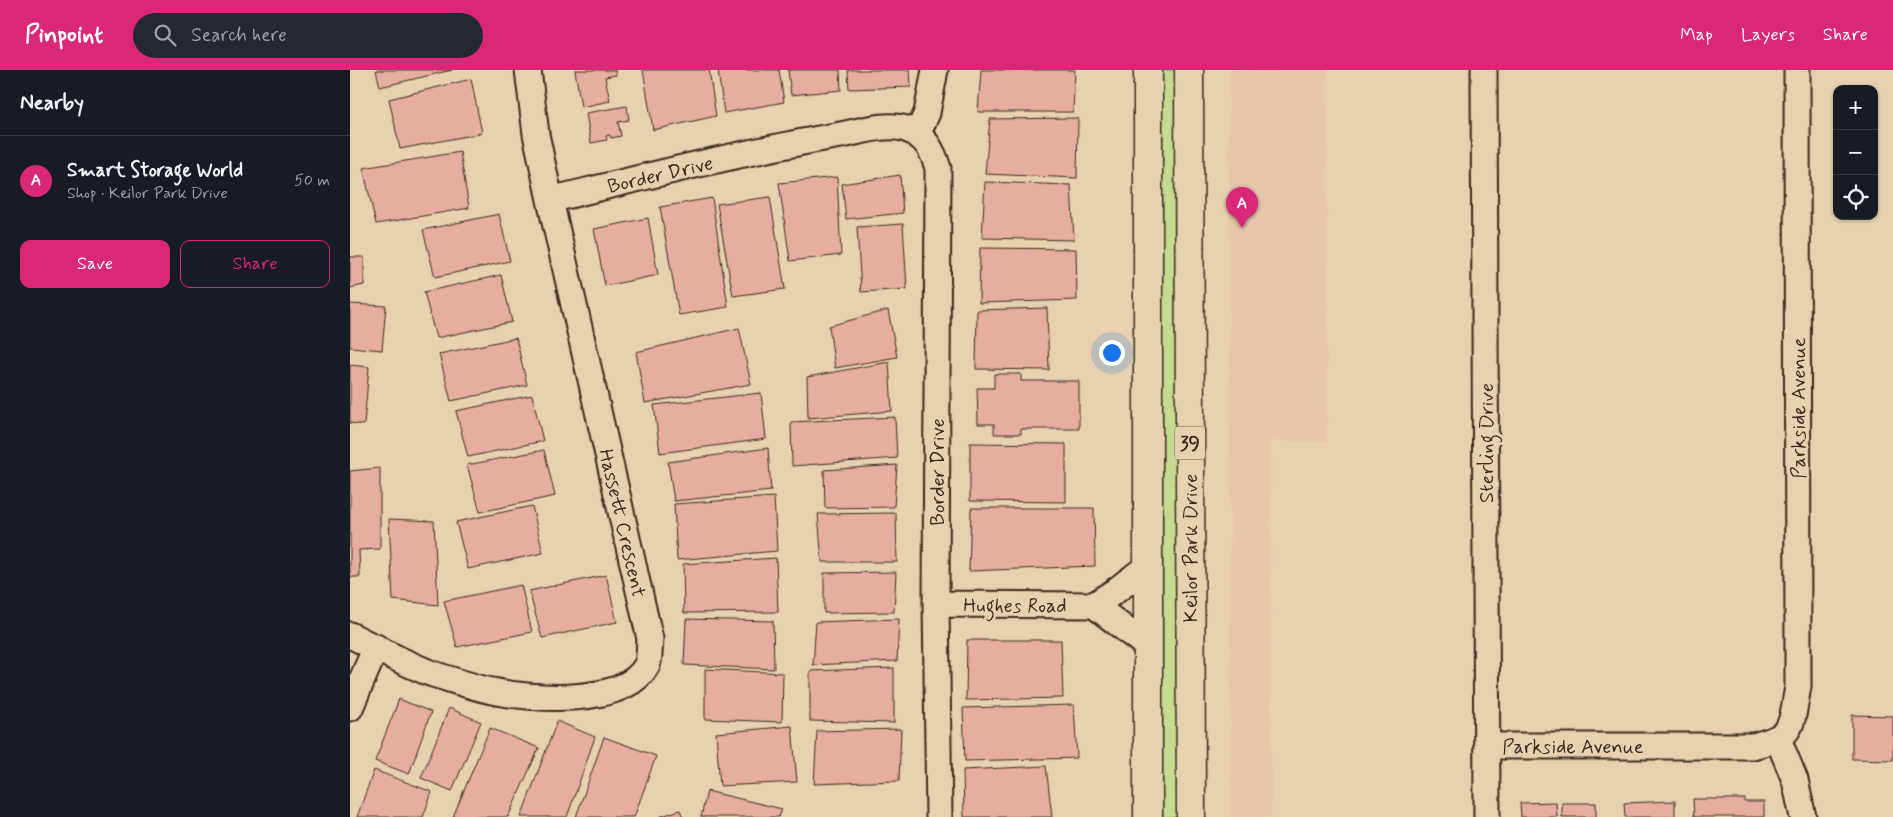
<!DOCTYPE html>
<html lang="en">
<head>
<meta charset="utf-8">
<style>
  body { margin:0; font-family:Mynerve,sans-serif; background:#242831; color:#f1f3f6 }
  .controls { position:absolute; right:15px; top:15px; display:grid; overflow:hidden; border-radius:10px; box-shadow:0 1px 4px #0004 }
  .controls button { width:45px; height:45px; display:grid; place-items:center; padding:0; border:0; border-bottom:1px solid #363941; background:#171b24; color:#f1f3f6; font:25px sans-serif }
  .you { position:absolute; left:761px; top:282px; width:18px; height:18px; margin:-12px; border:4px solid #fff; border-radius:50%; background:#1a73e8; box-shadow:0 0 0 8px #1a73e833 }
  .badge { display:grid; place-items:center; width:32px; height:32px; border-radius:50%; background:#db2777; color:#fff; font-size:16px; font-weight:700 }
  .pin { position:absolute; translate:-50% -41px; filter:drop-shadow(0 1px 2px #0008) }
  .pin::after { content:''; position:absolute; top:26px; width:18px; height:15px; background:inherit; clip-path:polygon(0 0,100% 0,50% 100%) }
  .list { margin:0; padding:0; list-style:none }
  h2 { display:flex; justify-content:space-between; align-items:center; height:65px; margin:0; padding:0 20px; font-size:21px }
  h2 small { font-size:16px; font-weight:400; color:#9ea1a6 }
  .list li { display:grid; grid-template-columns:32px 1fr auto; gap:15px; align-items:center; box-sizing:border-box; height:90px; padding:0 20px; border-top:1px solid #363941 }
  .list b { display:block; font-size:19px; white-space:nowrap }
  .list p { margin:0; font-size:16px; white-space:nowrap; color:#9ea1a6 }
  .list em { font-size:16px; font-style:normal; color:#9ea1a6 }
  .actions { display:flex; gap:10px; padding:15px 20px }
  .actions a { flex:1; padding:11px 0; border:1px solid #db2777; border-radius:10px; text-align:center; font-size:18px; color:#db2777 }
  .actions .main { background:#db2777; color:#fff }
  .icon { flex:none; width:28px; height:28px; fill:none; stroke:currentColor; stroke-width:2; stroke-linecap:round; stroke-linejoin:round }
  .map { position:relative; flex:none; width:1543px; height:747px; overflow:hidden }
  header { display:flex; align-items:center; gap:30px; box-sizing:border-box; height:70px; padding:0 25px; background:#db2777; color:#fff }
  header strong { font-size:24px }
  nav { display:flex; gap:28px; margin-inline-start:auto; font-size:18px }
  .search { width:350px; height:45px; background:#242831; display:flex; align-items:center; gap:12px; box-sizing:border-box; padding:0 18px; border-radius:28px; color:#9ea1a6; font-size:19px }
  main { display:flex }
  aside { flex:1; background:#171b24 }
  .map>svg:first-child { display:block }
</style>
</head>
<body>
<header>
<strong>Pinpoint</strong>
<div class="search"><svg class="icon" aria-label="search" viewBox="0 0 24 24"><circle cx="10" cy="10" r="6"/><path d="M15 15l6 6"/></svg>Search here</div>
<nav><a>Map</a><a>Layers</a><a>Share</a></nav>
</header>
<main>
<aside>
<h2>Nearby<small></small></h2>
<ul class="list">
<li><span class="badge">A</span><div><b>Smart Storage World</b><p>Shop · Keilor Park Drive</p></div><em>50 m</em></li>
</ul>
<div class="actions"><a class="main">Save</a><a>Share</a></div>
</aside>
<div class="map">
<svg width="1543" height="747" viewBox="0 0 1543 747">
  <rect width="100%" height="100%" fill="#e7d1b0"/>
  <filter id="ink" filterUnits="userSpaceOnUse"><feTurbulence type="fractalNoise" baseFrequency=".02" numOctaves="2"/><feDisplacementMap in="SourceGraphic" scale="10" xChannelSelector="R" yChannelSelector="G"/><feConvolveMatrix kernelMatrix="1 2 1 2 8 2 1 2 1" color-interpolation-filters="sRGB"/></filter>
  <g filter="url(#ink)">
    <path fill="#e7c6ac" d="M879,0H977V371H920L921,747H881Z"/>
    <path fill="#c4db91" stroke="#808258" d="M810,0H826L827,747H812Z"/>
    <path fill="#e7ada2" stroke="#3b2a1e" d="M26,0H102L30,17Z
      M225,0H265L266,5L255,7L260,31L231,37Z
      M293,0H359L366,46L303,60Z
      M368,0H429L434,32L374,43Z
      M438,0H490L491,20L441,25Z
      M498,0H560L561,17L499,19Z
      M631,0H725L723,42H628Z
      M121,9L132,63L50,79L39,29Z
      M277,36L279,50L268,52L271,66L261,68L260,65L256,66L257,70L241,73L236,43Z
      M728,48L727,108L635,104L640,49Z
      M110,82L119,138L26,154L13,98Z
      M550,105L553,143L496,149L492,114Z
      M487,107L491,185L440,191L429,113Z
      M635,112L721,115L724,170L632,168Z
      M420,127L435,219L383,226L367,134Z
      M362,128L378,237L329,245L310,137Z
      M149,144L160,191L85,207L73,160Z
      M298,148L308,205L255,216L244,159Z
      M553,154L557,219L511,222L507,157Z
      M630,178L726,179L727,230L629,233Z
      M0,187H14V215L0,218Z
      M151,205L162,252L86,268L74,222Z
      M0,234L36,236L32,280L0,277Z
      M697,238L699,300L626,299L627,240Z
      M538,240L547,287L485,298L479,256Z
      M389,258L401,314L295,333L286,282Z
      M166,268L177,315L101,331L89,284Z
      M539,292L542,341L458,348L457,307Z
      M0,295L19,297L14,355L0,353Z
      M644,304H671V311H729V359H671V364H644V354H628L627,318H644Z
      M411,323L416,369L310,383L304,335Z
      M182,325L193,371L118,387L106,341Z
      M545,347L547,388L442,396L441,352Z
      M620,373L716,374V432L620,431Z
      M418,378L421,421L324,431L318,392Z
      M194,380L205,426L130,442L117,395Z
      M547,395L544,437L475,438L474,400Z
      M30,398V479L9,480L10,507H0V401Z
      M424,427L427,481L327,490L324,434Z
      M182,436L193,483L118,499L106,452Z
      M621,438H744L745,496L619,501Z
      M546,443L547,492H472L468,444Z
      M39,449L84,451L88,535L43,530Z
      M426,488L428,542L334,543L333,494Z
      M546,502L544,542L474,543V503Z
      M256,505L267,552L192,568L179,521Z
      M171,515L182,562L107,577L94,531Z
      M336,549L423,551L424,599L334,595Z
      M549,549L547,591L463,595L466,552Z
      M617,570H711L713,628L616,630Z
      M544,598V653L460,651V601Z
      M355,599L433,603L432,652L355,649Z
      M49,629L81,642L59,704L25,691Z
      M724,635L727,688L615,691L613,638Z
      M99,638L131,652L102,721L71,708Z
      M1502,645L1543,646V690L1502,689Z
      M207,651L245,667L217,747H171Z
      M442,656L447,712L370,716L366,663Z
      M140,658L189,678L158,747H103Z
      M551,659L549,711L464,714L467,661Z
      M254,667L306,686L284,747H226Z
      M696,696L702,747H614L613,700Z
      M24,700L82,722L73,747H7Z
      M357,721L432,739L429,747H351Z
      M1343,729H1395V732H1414V747H1344Z
      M1325,731V747H1275L1274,733Z
      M1206,732L1207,747H1171L1170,733Z
      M1212,733H1246V747H1212Z
      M330,740L333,747H309Z"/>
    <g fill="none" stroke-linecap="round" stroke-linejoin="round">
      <g stroke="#3b2a1e" stroke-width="29">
        <path id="street" d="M1134,0L1137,747
          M567,65L577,43L585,0
          M200,130C294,107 389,83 485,66C506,63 536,52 556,59C576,67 582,79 588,98L586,534L589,747
          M586,534L744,535L764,522L798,496
          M744,535L798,577
          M0,565C27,578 55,594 83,604C102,610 123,617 142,621C181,629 275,637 297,595C300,589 299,576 300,569L200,130L186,64L178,0
          M0,638L26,577
          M1428,669L1445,710L1453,747
          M1137,676H1403C1446,665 1440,658 1448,617L1447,0"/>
      </g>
      <g stroke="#3b2a1e" stroke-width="31">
        <path id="primary" d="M798,0V747
          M839,0L841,747"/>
      </g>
      <use href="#street" stroke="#e7d1b0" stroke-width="25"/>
      <use href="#primary" stroke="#e7d1b0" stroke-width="28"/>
    </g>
  </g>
  <g text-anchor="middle" stroke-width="5" stroke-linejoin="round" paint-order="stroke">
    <rect fill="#e7d1b0" stroke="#6f5c4a" stroke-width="1" x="825" y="356.5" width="30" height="33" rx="4"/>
    <g font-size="19" font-weight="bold" fill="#3b2a1e">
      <text x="840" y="380">39</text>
    </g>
    <g font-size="20" fill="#3b2a1e" stroke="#e7d1b0">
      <text transform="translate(310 104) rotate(-13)" y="7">Border Drive</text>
      <text transform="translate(1448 338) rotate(-90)" y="7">Parkside Avenue</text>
      <text transform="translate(1136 373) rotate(-90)" y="7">Sterling Drive</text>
      <text transform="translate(587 402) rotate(-90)" y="7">Border Drive</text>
      <text transform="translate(273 453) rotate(77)" y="7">Hassett Crescent</text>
      <text transform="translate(840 478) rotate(-90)" y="7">Keilor Park Drive</text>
      <text x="665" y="542">Hughes Road</text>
      <text x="1223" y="683">Parkside Avenue</text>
    </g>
  </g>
</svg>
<div class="controls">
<button>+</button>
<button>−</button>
<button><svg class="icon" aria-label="locate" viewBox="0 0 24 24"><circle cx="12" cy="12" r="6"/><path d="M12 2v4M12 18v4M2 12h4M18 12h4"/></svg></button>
</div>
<div class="you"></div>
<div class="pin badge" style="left:892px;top:158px">A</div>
</div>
</main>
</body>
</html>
